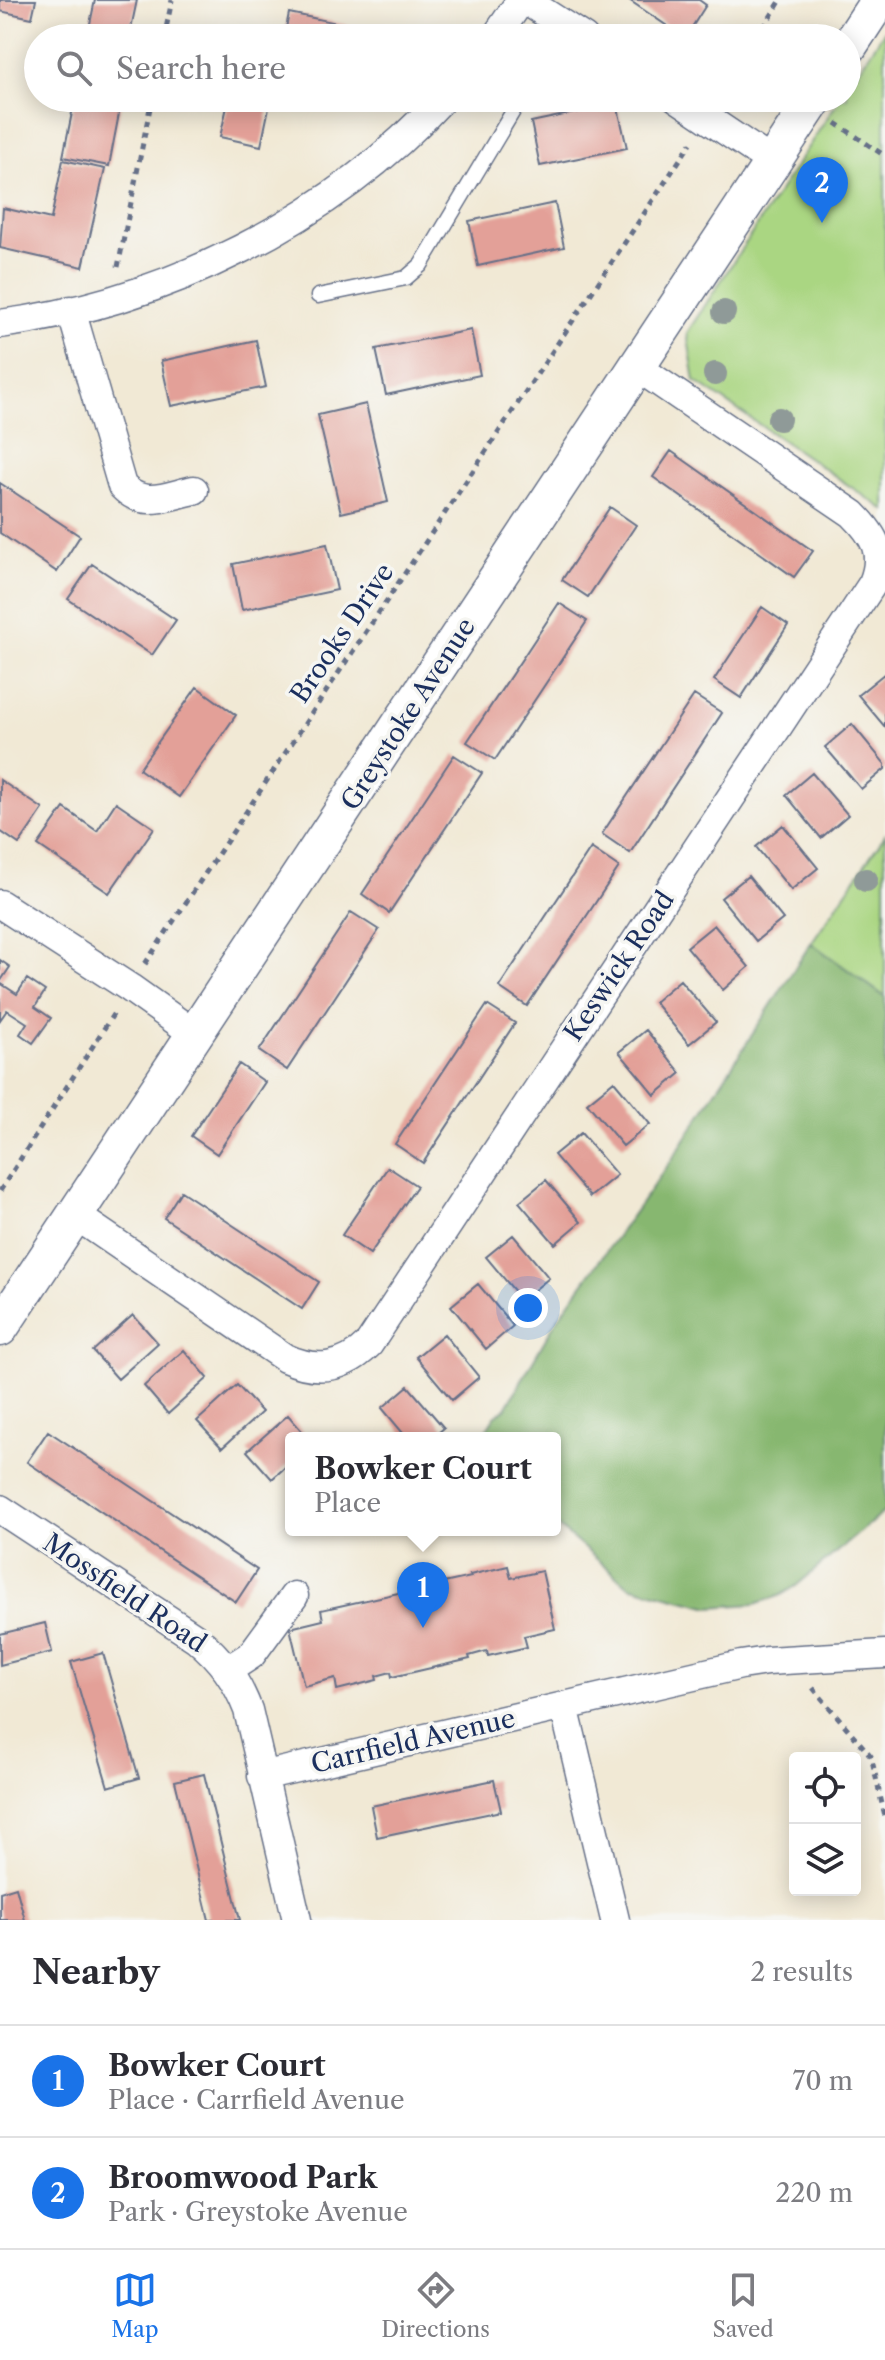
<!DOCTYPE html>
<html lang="en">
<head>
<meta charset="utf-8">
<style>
  body { margin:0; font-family:"Libre Caslon Text",serif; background:#f2f2f3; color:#2b2b33 }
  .controls { position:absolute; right:24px; bottom:24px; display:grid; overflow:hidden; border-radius:8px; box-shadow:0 4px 20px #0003 }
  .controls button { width:72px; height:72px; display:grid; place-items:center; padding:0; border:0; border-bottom:2px solid #e1e1e2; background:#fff; color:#2b2b33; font:40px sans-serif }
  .you { position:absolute; left:528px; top:1308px; width:28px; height:28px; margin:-20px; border:6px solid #fff; border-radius:50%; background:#1a73e8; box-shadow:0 0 0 12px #1a73e833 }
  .badge { display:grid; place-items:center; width:52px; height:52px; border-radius:50%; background:#1a73e8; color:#fff; font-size:26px; font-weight:700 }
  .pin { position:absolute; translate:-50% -66px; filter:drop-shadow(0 2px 4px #0008) }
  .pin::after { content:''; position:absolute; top:42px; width:28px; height:24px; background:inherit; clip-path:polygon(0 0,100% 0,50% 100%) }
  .popup { position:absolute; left:285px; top:1432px; width:276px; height:104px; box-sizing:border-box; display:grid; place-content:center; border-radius:8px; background:#fff; filter:drop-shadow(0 2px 6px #0005); font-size:26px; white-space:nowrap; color:#7c7c81 }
  .popup b { font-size:30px; color:#2b2b33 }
  .popup::after { content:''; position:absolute; left:50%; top:100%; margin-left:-16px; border:16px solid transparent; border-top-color:#fff }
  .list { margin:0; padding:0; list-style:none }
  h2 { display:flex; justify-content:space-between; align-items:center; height:104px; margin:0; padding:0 32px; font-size:34px }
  h2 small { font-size:26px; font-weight:400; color:#7c7c81 }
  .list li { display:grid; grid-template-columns:52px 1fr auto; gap:24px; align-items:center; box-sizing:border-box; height:112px; padding:0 32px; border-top:2px solid #e1e1e2 }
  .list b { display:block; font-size:30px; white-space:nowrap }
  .list p { margin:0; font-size:26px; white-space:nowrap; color:#7c7c81 }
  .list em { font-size:26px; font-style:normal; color:#7c7c81 }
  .icon { flex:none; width:44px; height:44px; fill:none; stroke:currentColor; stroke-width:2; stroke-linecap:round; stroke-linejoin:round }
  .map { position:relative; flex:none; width:885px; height:1920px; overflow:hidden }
  .search { position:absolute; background:#fff; box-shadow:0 4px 20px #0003; left:24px; right:24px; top:24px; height:88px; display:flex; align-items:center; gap:20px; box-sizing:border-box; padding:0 28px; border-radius:44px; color:#7c7c81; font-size:30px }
  .sheet { height:328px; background:#fff }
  nav { display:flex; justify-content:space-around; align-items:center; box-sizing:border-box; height:112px; border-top:2px solid #e1e1e2; background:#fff; font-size:22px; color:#7c7c81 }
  nav a { display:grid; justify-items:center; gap:4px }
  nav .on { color:#1a73e8 }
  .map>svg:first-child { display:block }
</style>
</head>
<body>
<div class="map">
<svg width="885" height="1920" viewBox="0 0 885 1920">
  <rect width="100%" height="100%" fill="#f6f6f2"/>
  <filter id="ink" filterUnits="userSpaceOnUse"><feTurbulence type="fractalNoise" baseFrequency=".0125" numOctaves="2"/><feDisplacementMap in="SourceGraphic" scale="16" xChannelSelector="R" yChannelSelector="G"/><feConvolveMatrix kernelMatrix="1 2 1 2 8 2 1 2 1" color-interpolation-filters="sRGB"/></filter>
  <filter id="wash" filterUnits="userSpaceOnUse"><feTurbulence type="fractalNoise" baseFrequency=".006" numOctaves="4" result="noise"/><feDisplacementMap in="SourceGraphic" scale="32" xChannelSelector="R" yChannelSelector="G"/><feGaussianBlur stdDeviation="1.8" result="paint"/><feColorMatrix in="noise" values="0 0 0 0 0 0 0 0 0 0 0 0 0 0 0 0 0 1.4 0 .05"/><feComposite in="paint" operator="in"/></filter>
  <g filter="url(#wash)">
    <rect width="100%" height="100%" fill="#f1e9d5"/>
    <path fill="#aad682" stroke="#628270" stroke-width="2" d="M885,30V510L695,381L687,333L840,98H847V88Z
      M885,835V997L811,943Z"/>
    <path fill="#87b770" stroke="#517367" stroke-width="2" d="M811,943L885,997V1511L796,1586L779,1596L755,1604L710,1607L629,1586L555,1524V1438H481L495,1416L506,1408L554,1324L671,1161Z"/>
    <g id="blocks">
      <path fill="#e3a098" d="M0,0H36L32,18L0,11Z
        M95,0H137L129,38H87Z
        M629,0H699L706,5L685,38Z
        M289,13L380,32L379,38H284Z
        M75,98H122L109,166L63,157Z
        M229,98H271L261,146L220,137Z
        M617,104L627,148L540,166L531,122Z
        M63,160L105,169L83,267L0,248L3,208L51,219Z
        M555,203L564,247L478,266L469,221Z
        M471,330L480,375L386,395L376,349Z
        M256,340L266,387L171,406L161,361Z
        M366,404L388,502L341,513L318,415Z
        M671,451L813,551L794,577L653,477Z
        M0,483L80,536L57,572L0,533Z
        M610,507L636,525L588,597L562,580Z
        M327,544L337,590L242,610L233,564Z
        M92,564L176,620L152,655L68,599Z
        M559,603L587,621L495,760L467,742Z
        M762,607L788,625L741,698L714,680Z
        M885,673V727L858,695Z
        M197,687L236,715L179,797L139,769Z
        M694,695L722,713L630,853L602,834Z
        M852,724L885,764V769L861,789L825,747Z
        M454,755L482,773L389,913L362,894Z
        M812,773L848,815L821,838L786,795Z
        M0,780L43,809L19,844L0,831Z
        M116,802L154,828L109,893L38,845L64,808L97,831Z
        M783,825L818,868L791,890L756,847Z
        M591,848L619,867L527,1006L499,987Z
        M748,876L783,919L756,941L721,898Z
        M351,912L379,930L287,1070L259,1051Z
        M714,925L749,967L723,990L687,947Z
        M0,960L10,967L0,982Z
        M27,979L45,991L35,1007L51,1018L33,1043L20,1034L27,1023L7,1010L0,1020V983L17,994Z
        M680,980L716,1022L689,1044L654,1002Z
        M487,1005L515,1023L423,1163L395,1144Z
        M646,1030L681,1073L655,1095L619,1052Z
        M239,1064L265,1082L217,1154L191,1136Z
        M614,1081L650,1124L623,1146L587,1103Z
        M581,1133L617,1175L590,1197L554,1155Z
        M388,1167L417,1186L370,1254L342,1235Z
        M546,1180L581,1222L555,1244L519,1202Z
        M181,1191L319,1282L302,1309L164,1218Z
        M513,1235L549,1278L522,1300L486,1257Z
        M478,1284L513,1326L486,1349L451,1306Z
        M133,1315L158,1343L118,1379L93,1351Z
        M444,1334L479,1377L452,1400L416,1357Z
        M184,1350L208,1378L168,1414L144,1386Z
        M237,1385L262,1412L222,1448L197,1421Z
        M408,1386L444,1428L432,1438H407L382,1408Z
        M288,1415L308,1438H291V1462L272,1479L247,1451Z
        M48,1431L257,1570L236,1602L27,1462Z
        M508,1566L511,1578L542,1571L555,1629L524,1636L527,1647L488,1656L487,1651L469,1656L470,1659L392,1677L391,1672L376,1676L377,1680L337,1690L335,1678L304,1686L290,1628L323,1620L321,1610L471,1577L470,1575Z
        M45,1623L52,1652L0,1665V1634Z
        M103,1653L139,1778L108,1787L71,1662Z
        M204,1774L240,1920H209L175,1781Z
        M494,1780L501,1811L377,1837L371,1806Z
        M16,1887L25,1920H0V1892Z"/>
    </g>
  </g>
  <g filter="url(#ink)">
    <use href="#blocks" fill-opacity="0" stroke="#667088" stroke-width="2"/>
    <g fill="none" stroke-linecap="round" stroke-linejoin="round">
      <g stroke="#667088" stroke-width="17">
        <path id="service" d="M318,296L406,278L421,265L515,108L527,98"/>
      </g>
      <g stroke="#667088" stroke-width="31">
        <path id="minor" d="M525,0L584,38
          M495,38L521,0
          M677,98L772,162
          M71,310L122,486C144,509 166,496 194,490
          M0,324C163,303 332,220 443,98
          M0,904L130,988L196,1035
          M75,1215L285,1358C316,1372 344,1369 369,1344L873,583C885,553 875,536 853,514L637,367
          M0,1509L196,1638C221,1659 236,1679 248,1710L297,1920
          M228,1670L251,1655L294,1596
          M564,1706L615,1920
          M262,1776L741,1665L767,1661L885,1654"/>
      </g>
      <g stroke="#667088" stroke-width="39">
        <path id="tertiary" d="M847,49L879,0
          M0,1328L815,98"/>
      </g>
      <path stroke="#667088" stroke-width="5" stroke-dasharray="6 6" stroke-linecap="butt" d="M164,38L172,0
        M757,38L781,0
        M836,123L885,156
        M118,267L152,98
        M145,964L691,143
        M0,1191L114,1013
        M813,1688L871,1756L885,1817"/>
      <use href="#service" stroke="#fff" stroke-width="14"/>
      <use href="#minor" stroke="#fff" stroke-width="28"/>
      <use href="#tertiary" stroke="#fff" stroke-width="36"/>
    </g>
    <g fill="#8f9a98">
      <circle cx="724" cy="312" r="12"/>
      <circle cx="715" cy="374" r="12"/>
      <circle cx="779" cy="419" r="12"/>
      <circle cx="866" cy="880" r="12"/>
    </g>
  </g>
  <g text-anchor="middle" stroke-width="7" stroke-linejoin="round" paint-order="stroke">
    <g font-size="26" fill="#1b2f5e" stroke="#f6f6f2">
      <text transform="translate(342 633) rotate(-56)" y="9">Brooks Drive</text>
      <text transform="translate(408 714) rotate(-57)" y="9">Greystoke Avenue</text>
      <text transform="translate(619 966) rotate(-56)" y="9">Keswick Road</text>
      <text transform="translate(125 1593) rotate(34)" y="9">Mossfield Road</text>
      <text transform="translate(413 1741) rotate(-13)" y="9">Carrfield Avenue</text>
    </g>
  </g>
</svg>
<div class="controls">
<button><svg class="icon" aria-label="locate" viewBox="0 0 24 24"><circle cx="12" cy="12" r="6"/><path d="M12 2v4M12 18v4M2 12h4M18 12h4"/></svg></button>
<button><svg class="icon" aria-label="layers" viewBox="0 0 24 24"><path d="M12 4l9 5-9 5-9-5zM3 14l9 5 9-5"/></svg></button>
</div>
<div class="you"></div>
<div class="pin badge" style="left:423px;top:1628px">1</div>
<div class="popup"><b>Bowker Court</b>Place</div>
<div class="pin badge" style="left:822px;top:223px">2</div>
<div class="search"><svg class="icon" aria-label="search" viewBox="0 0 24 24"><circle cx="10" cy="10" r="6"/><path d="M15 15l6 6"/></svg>Search here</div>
</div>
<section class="sheet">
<h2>Nearby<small>2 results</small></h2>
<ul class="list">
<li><span class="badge">1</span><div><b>Bowker Court</b><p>Place · Carrfield Avenue</p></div><em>70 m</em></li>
<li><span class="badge">2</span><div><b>Broomwood Park</b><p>Park · Greystoke Avenue</p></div><em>220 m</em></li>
</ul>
</section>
<nav>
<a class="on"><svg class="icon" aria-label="map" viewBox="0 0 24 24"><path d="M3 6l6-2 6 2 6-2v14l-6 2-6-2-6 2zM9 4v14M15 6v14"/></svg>Map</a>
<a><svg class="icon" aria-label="directions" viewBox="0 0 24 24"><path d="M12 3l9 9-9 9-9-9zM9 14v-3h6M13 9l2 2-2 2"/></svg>Directions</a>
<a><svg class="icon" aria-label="saved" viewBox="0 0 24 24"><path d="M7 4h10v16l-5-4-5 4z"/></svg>Saved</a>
</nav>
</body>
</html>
